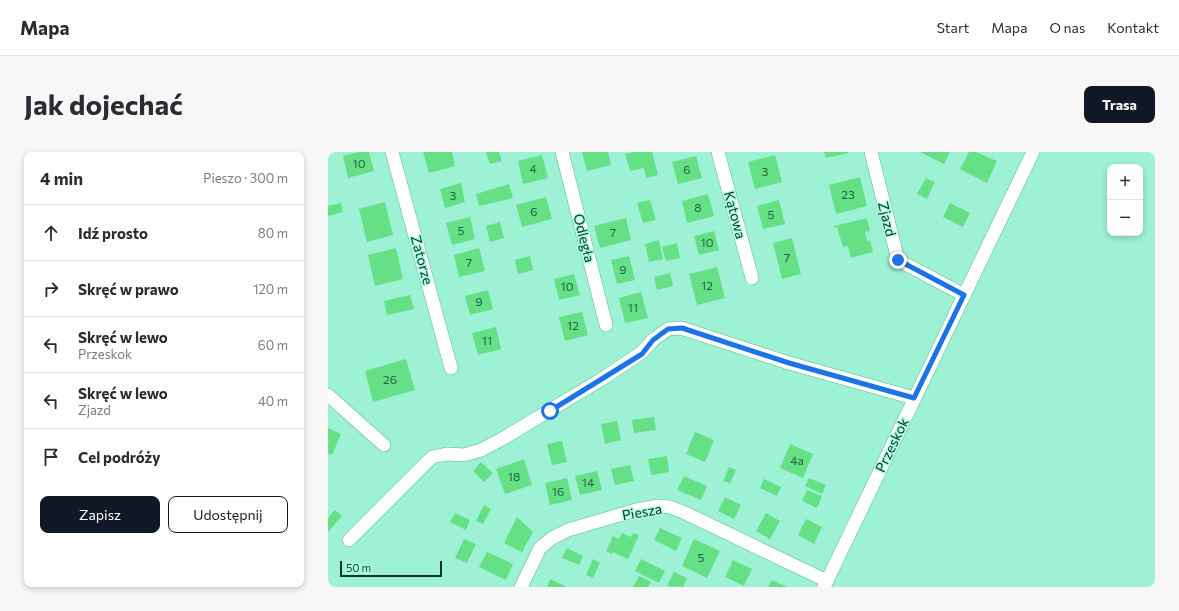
<!DOCTYPE html>
<html lang="pl">
<head>
<meta charset="utf-8">
<style>
  body { margin:0; font-family:Commissioner,sans-serif; background:#f7f7f7; color:#2b2b33 }
  .controls { position:absolute; right:12px; top:12px; display:grid; overflow:hidden; border-radius:8px; box-shadow:0 2px 6px #0003 }
  .controls button { width:36px; height:36px; display:grid; place-items:center; padding:0; border:0; border-bottom:1px solid #e1e1e2; background:#fff; color:#2b2b33; font:20px sans-serif }
  .scale { position:absolute; left:12px; bottom:10px; width:102px; box-sizing:border-box; padding-left:4px; border:2px solid #103429; border-top:0; font-size:11px; line-height:14px; white-space:nowrap; color:#103429; -webkit-text-stroke:3px #aaffe1; paint-order:stroke }
  .stop { position:absolute; width:12px; height:12px; margin:-9px; border:3px solid #1a73e8; border-radius:50%; background:#fff }
  .stop.end { background:#1a73e8; border-color:#fff; box-shadow:0 1px 4px #0008 }
  .list { margin:0; padding:0; list-style:none }
  h2 { display:flex; justify-content:space-between; align-items:center; height:52px; margin:0; padding:0 16px; font-size:17px }
  h2 small { font-size:13px; font-weight:400; color:#7c7c81 }
  .list li { display:grid; grid-template-columns:26px 1fr auto; gap:12px; align-items:center; box-sizing:border-box; height:56px; padding:0 16px; border-top:1px solid #e1e1e2 }
  .list b { display:block; font-size:15px; white-space:nowrap }
  .list p { margin:0; font-size:13px; white-space:nowrap; color:#7c7c81 }
  .list em { font-size:13px; font-style:normal; color:#7c7c81 }
  .actions { display:flex; gap:8px; padding:12px 16px }
  .actions a { flex:1; padding:9px 0; border:1px solid #111827; border-radius:8px; text-align:center; font-size:14px; color:#111827 }
  .actions .main { background:#111827; color:#fff }
  .icon { flex:none; width:22px; height:22px; fill:none; stroke:currentColor; stroke-width:2; stroke-linecap:round; stroke-linejoin:round }
  .map { position:relative; flex:none; width:827px; height:435px; overflow:hidden; border-radius:8px }
  header { display:flex; align-items:center; gap:24px; box-sizing:border-box; height:56px; padding:0 20px; background:#fff; border-bottom:1px solid #e1e1e2 }
  header strong { font-size:19px }
  nav { display:flex; gap:22px; margin-inline-start:auto; font-size:14px }
  .intro { display:flex; align-items:center; justify-content:space-between; box-sizing:border-box; height:96px; padding:0 24px }
  h1 { margin:0; font-size:28px }
  .button { padding:10px 18px; border-radius:8px; background:#111827; color:#fff; font-size:14px; font-weight:700 }
  main { display:flex; gap:24px; padding:0 24px }
  aside { flex:1; background:#fff; border-radius:8px; box-shadow:0 2px 6px #0003 }
  .map>svg:first-child { display:block }
</style>
</head>
<body>
<header>
<strong>Mapa</strong>
<nav><a>Start</a><a>Mapa</a><a>O nas</a><a>Kontakt</a></nav>
</header>
<div class="intro"><h1>Jak dojechać</h1><a class="button">Trasa</a></div>
<main>
<aside>
<h2>4 min<small>Pieszo · 300 m</small></h2>
<ul class="list">
<li><svg class="icon" aria-label="ahead" viewBox="0 0 24 24"><path d="M12 20V5M6 11l6-6 6 6"/></svg><div><b>Idź prosto</b></div><em>80 m</em></li>
<li><svg class="icon" aria-label="right" viewBox="0 0 24 24"><path d="M7 20v-9h11M14 6l5 5-5 5"/></svg><div><b>Skręć w prawo</b></div><em>120 m</em></li>
<li><svg class="icon" aria-label="left" viewBox="0 0 24 24"><path d="M17 20v-9H6M10 6l-5 5 5 5"/></svg><div><b>Skręć w lewo</b><p>Przeskok</p></div><em>60 m</em></li>
<li><svg class="icon" aria-label="left" viewBox="0 0 24 24"><path d="M17 20v-9H6M10 6l-5 5 5 5"/></svg><div><b>Skręć w lewo</b><p>Zjazd</p></div><em>40 m</em></li>
<li><svg class="icon" aria-label="arrive" viewBox="0 0 24 24"><path d="M6 21V4h12l-3 4 3 4H6"/></svg><div><b>Cel podróży</b></div></li>
</ul>
<div class="actions"><a class="main">Zapisz</a><a>Udostępnij</a></div>
</aside>
<div class="map">
<svg width="827" height="435" viewBox="0 0 827 435">
  <rect width="100%" height="100%" fill="#9df1d4"/>
  <path fill="#65e086" d="M31,0H41L46,19L20,26L15,4Z
    M95,0H124L127,14L101,21Z
    M158,0H171L174,9L162,12Z
    M254,0H280L283,13L259,19Z
    M305,0H324L330,23L318,26L316,16L302,19L297,2Z
    M496,0H520V1L498,6Z
    M592,0H622L616,12Z
    M641,0H648L669,9L659,31L632,17Z
    M214,3L220,26L195,32L190,9Z
    M447,3L454,30L427,37L420,10Z
    M368,4L374,26L350,32L344,10Z
    M532,25L539,54L508,62L501,33Z
    M598,26L607,30L599,47L589,42Z
    M133,31L137,50L117,56L112,37Z
    M181,32L185,46L151,54L148,42Z
    M380,42L386,64L359,71L354,49Z
    M218,45L224,67L194,75L188,53Z
    M322,48L328,68L315,71L309,51Z
    M451,48L457,72L435,77L429,54Z
    M57,50L65,83L39,90L31,57Z
    M13,51L15,60L0,64V54Z
    M622,51L642,61L635,75L615,65Z
    M142,65L147,87L124,93L118,71Z
    M298,66L303,88L272,96L266,74Z
    M539,66L542,79L537,80L539,89L542,88L545,100L523,106L520,94L515,95L509,75L506,76V74Z
    M172,70L176,86L162,90L158,74Z
    M386,79L391,98L371,103L366,84Z
    M464,86L473,122L454,127L445,91Z
    M331,88L335,107L321,110L317,92Z
    M349,91L352,106L338,109L334,95Z
    M68,96L75,127L47,134L40,103Z
    M151,96L157,119L131,125L126,103Z
    M202,104L205,118L190,122L187,108Z
    M301,104L307,128L289,132L283,108Z
    M389,115L397,146L369,153L361,122Z
    M342,121L345,134L329,138L326,125Z
    M246,122L252,143L231,148L226,127Z
    M160,138L165,157L142,163L137,144Z
    M313,140L320,166L297,171L291,146Z
    M82,143L86,157L59,163L56,149Z
    M254,160L260,183L237,189L231,165Z
    M168,175L173,197L150,203L144,181Z
    M78,207L87,238L45,250L37,219Z
    M326,265L328,278L306,281L304,268Z
    M289,269L293,288L277,292L273,272Z
    M0,276L13,282L4,303L0,301Z
    M367,280L386,288L377,310L358,302Z
    M234,289L239,310L224,313L219,292Z
    M462,292L485,302L475,326L452,316Z
    M339,304L341,320L323,323L320,307Z
    M196,307L204,333L177,342L168,317Z
    M153,310L165,321L156,330L145,319Z
    M302,313L306,329L287,333L283,317Z
    M401,315L408,318L402,331L395,329Z
    M269,319L274,338L252,343L247,324Z
    M356,324L379,334L373,348L349,338Z
    M239,326L244,348L222,353L217,331Z
    M481,326L498,333L494,342L477,334Z
    M436,327L453,335L449,344L432,336Z
    M479,338L494,344L489,356L474,349Z
    M397,345L413,353L406,367L390,359Z
    M156,353L163,357L155,372L148,369Z
    M7,358L14,364L0,380V366Z
    M127,361L142,368L138,378L122,370Z
    M438,361L452,369L442,387L428,379Z
    M189,365L205,380L194,400L176,391Z
    M478,367L494,375L486,392L470,383Z
    M332,376L354,386L348,399L326,388Z
    M294,381L303,385L305,381L311,383L300,407L285,400L284,402L278,399L285,384L291,387Z
    M136,387L148,392L139,411L127,406Z
    M366,387L392,399L379,426L354,414Z
    M239,396L255,404L251,413L234,406Z
    M159,400L185,412L178,428L151,415Z
    M265,407L272,411L265,426L258,423Z
    M313,407L337,419L331,431L307,419Z
    M405,408L424,417L416,434L397,425Z
    M346,420L359,426L355,435L339,434Z
    M311,424L323,430L320,435H305Z
    M222,427L239,435H219Z
    M444,428L459,435H440Z"/>
  <g fill="none" stroke-linecap="round" stroke-linejoin="round">
    <g stroke="#60b498" stroke-width="14">
      <path id="street" d="M64,0L123,216
        M234,0L278,173
        M390,0L424,126
        M543,0L570,108L636,143
        M0,243L56,293
        M21,388L104,305L119,302L136,303L153,298L174,287L274,227L313,201L325,188L340,177L353,176L461,211L586,246
        M193,435L212,396L224,386L240,378L308,358L330,354L342,355L355,360L499,429
        M496,435L705,0"/>
    </g>
    <use href="#street" stroke="#fff" stroke-width="13"/>
  </g>
  <g fill="none" stroke-linecap="round" stroke-linejoin="round">
    <path stroke="#1a73e8" stroke-width="5" d="M222,259L314,202L325,188L340,177L354,176L461,211L586,246L636,143L570,108"/>
  </g>
  <g text-anchor="middle" stroke-width="3" stroke-linejoin="round" paint-order="stroke">
    <g font-size="12" fill="#255f40">
      <text x="31" y="16">10</text>
      <text x="205" y="21">4</text>
      <text x="359" y="22">6</text>
      <text x="437" y="24">3</text>
      <text x="520" y="47">23</text>
      <text x="125" y="48">3</text>
      <text x="370" y="60">8</text>
      <text x="206" y="64">6</text>
      <text x="443" y="67">5</text>
      <text x="133" y="83">5</text>
      <text x="285" y="85">7</text>
      <text x="379" y="95">10</text>
      <text x="459" y="110">7</text>
      <text x="141" y="115">7</text>
      <text x="295" y="122">9</text>
      <text x="379" y="138">12</text>
      <text x="239" y="139">10</text>
      <text x="151" y="154">9</text>
      <text x="305" y="160">11</text>
      <text x="245" y="178">12</text>
      <text x="159" y="193">11</text>
      <text x="62" y="232">26</text>
      <text x="469" y="313">4a</text>
      <text x="186" y="329">18</text>
      <text x="260" y="335">14</text>
      <text x="230" y="344">16</text>
      <text x="373" y="410">5</text>
    </g>
    <g font-size="14" fill="#103429" stroke="#aaffe1">
      <text transform="translate(407 63) rotate(75)" y="5">Kątowa</text>
      <text transform="translate(559 67) rotate(76)" y="5">Zjazd</text>
      <text transform="translate(256 86) rotate(76)" y="5">Odległa</text>
      <text transform="translate(94 108) rotate(75)" y="5">Zatorze</text>
      <text transform="translate(564 293) rotate(-64)" y="5">Przeskok</text>
      <text transform="translate(314 360) rotate(-10)" y="5">Piesza</text>
    </g>
  </g>
</svg>
<div class="controls">
<button>+</button>
<button>−</button>
</div>
<div class="scale">50 m</div>
<div class="stop" style="left:222px;top:259px"></div>
<div class="stop end" style="left:570px;top:108px"></div>
</div>
</main>
</body>
</html>
